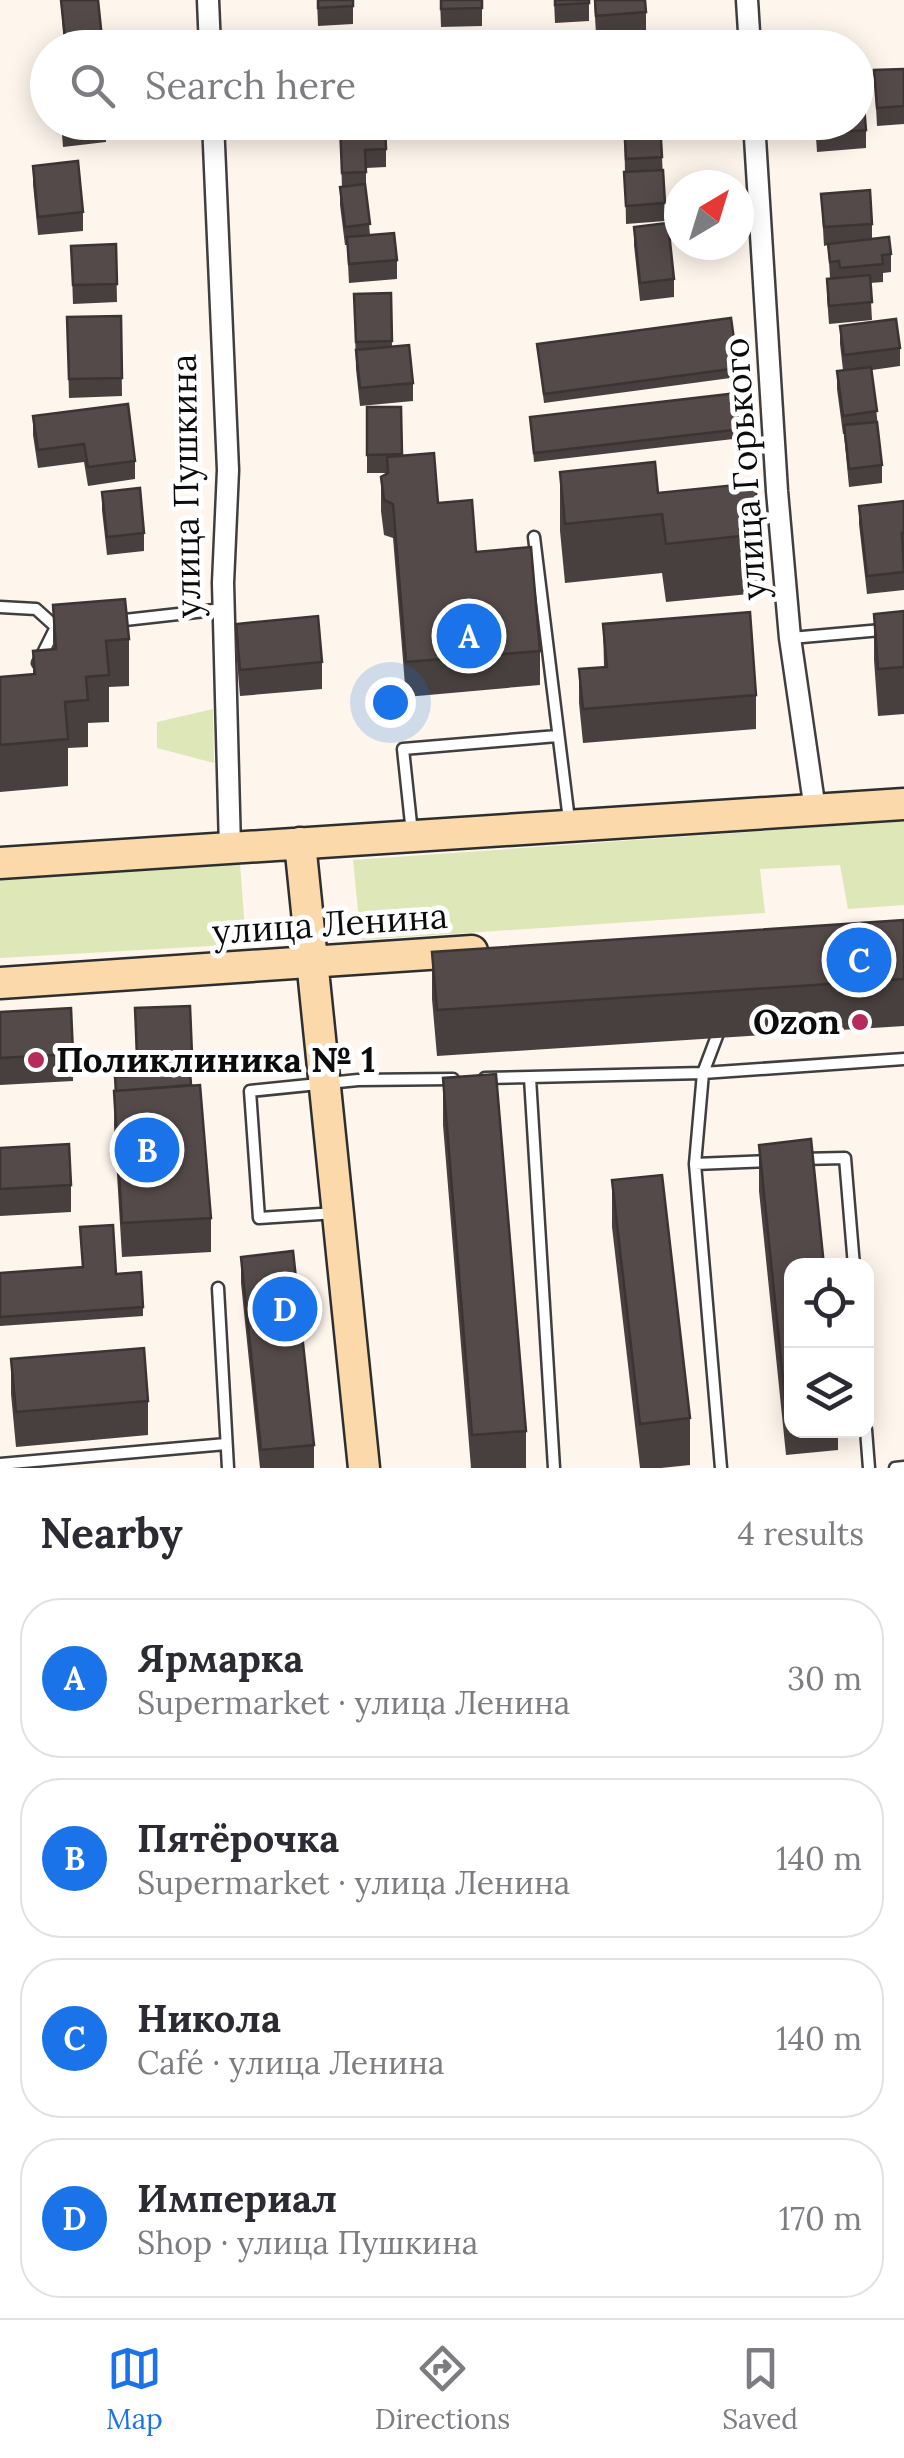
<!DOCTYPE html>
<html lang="en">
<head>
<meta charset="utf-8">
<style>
  body { margin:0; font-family:Lora,serif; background:#f7f7f7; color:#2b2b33 }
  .controls { position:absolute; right:30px; bottom:30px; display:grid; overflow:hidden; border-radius:20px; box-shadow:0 5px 25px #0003 }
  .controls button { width:90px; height:90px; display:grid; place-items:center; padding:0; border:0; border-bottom:2px solid #e1e1e2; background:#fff; color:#2b2b33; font:50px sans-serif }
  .compass { position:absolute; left:664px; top:170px; width:90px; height:90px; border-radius:50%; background:#fff; box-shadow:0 5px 25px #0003; rotate:38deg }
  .you { position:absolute; left:390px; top:702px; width:35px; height:35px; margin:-25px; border:8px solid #fff; border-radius:50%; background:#1a73e8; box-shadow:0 0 0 15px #1a73e833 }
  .badge { display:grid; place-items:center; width:65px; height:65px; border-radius:50%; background:#1a73e8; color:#fff; font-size:32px; font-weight:700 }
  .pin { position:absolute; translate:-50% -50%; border:5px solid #fff; box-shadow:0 2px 10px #0006 }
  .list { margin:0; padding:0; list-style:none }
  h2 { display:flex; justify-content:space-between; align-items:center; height:130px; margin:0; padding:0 40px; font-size:42px }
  h2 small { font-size:32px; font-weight:400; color:#7c7c81 }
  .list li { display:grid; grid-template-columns:65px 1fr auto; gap:30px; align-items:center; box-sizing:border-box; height:160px; margin:0 20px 20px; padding:0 20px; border:2px solid #e1e1e2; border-radius:40px }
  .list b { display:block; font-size:38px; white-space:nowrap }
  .list p { margin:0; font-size:32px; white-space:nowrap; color:#7c7c81 }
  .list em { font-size:32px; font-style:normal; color:#7c7c81 }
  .icon { flex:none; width:55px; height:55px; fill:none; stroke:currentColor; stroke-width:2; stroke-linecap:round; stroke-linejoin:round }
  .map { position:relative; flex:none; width:904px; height:1468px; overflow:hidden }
  .search { position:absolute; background:#fff; box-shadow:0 5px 25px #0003; left:30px; right:30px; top:30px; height:110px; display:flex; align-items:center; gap:25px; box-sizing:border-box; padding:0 35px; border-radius:55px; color:#7c7c81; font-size:38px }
  .sheet { height:850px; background:#fff }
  nav { display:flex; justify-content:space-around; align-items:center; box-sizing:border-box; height:140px; border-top:2px solid #e1e1e2; background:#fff; font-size:28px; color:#7c7c81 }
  nav a { display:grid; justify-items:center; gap:5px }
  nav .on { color:#1a73e8 }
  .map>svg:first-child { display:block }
</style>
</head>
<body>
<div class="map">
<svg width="904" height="1468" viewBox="0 0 904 1468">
  <rect width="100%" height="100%" fill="#fef5ec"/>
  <path fill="#dee7b8" d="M213,709L214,763L157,748V722Z
    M904,821V905L848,909L840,865L760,869L765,913L361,940L353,860Z
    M240,863L246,944L0,958V880Z"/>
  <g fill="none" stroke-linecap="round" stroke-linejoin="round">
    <g stroke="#3f3f3f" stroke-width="15">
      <path id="lane" d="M534,537L569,820
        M0,607L36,609L56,627
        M116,621L223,609
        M791,638L904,628
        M38,663L56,627H59
        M412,833L403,749L557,736
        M720,1028L703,1073L904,1059
        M485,1078L703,1073L695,1164L721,1468
        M530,1078L554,1468
        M801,1159L845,1158L854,1266
        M695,1164L769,1161
        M336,1213L259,1218L250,1091L358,1080L453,1079
        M218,1288L228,1468
        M866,1430L869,1468
        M0,1464L226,1444
        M895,1468L904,1467"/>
    </g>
    <g stroke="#3f3f3f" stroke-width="25">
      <path id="street" d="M208,0L210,48
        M747,0L750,48
        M213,122L228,470L223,583L230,848
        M754,122L777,491L790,638L815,810"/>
    </g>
    <g stroke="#2e2e2e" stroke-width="35">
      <path id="secondary" d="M300,843L364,1468
        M0,863L904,804
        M0,983L472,951"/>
    </g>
    <use href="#lane" stroke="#fff" stroke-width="10"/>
    <use href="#street" stroke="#fff" stroke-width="20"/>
    <use href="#secondary" stroke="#fbd9aa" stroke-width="30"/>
  </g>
  <path fill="#48403f" d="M61,0L103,48H64Z
    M317,0H353V24L318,26Z
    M440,0H482V26L441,27Z
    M554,0H589V21L555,23Z
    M594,0L646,12V30L596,34Z
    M904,69V124L877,126L874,70Z
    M61,122H106V142L63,147Z
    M338,122H386V167L366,168V190L370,235L397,260V279L349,283L347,245H345L340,205V187H342L340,131H338Z
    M624,122L662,157L665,221L626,224Z
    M815,122H856L866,130V148L817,152Z
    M33,166L83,212V231L38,235L33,184Z
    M821,194L872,224V239L891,254V272L883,273V282L870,283L872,320L829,324L827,297V279L830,278L828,245L824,246Z
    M634,227L674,279V297L640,301L634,245Z
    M116,244L117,302L73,304L71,246Z
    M391,293L392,347L413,383V401L360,406L356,369L354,294Z
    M121,316L122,396L69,398L67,317Z
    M840,326L900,348V366L872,370L882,465V483L849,487L844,434H843L837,389V371L843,370L840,344Z
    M537,344L738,368V377L544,403Z
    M367,407H401L402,456L476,552L540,651V685L406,697L393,538L384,535L381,511V477L387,473H367Z
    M33,416L135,461V479L88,486L84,462L38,468L33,435Z
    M530,417L742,429V438L534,462Z
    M560,472L658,493L760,534V593L666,602L662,573L565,583L560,531Z
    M102,492L144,533V551L107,555L102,510Z
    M904,501V590L867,594L859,524V506Z
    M53,605L129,639V686L109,687V722L88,723V747L68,748V786L0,792V677L33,675V651L53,649Z
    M904,611V714L878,716L874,660V614Z
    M236,624L322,662V689L240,696L236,650Z
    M603,624L756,695V729L583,743L579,703V669L604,667Z
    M904,920V1026L437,1056L432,999V952Z
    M0,1012L73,1054V1081L0,1085Z
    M135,1026L192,1054V1072H190L211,1218V1252L122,1257L114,1125L115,1077L170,1073L137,1075Z
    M443,1078L526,1431V1468H471L443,1125Z
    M759,1145L792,1266V1430H838V1450L786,1455L759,1191Z
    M0,1148L71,1185V1212L0,1216Z
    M612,1180L690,1418V1465L661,1468H640L612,1227Z
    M241,1257L314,1445V1468H260L241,1283Z
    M0,1273L116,1274L143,1307V1316L0,1326Z
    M11,1359L148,1401V1435L16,1447L11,1394Z"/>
  <path fill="#544a49" stroke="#3b3433" stroke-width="2.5" d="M61,0H98L103,48H66Z
    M318,0H353V6L318,8Z
    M441,0H482V8L441,9Z
    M555,0H589V3L555,5Z
    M595,0H645L646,12L596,16Z
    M856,69H861L866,130L817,134L816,122H856Z
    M904,69V106L877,108L874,70Z
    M63,122H106V124L63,128Z
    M624,122H660L662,157L626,159Z
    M385,123L386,149L365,150L366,172L342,173L340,125Z
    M78,161L83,212L38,217L33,166Z
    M663,170L665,203L626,206L624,172Z
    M365,184L370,224L345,227L340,187Z
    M870,190L872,224L824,227L821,194Z
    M668,223L674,279L640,283L634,227Z
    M394,233L397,260L349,264L347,237Z
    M889,237L891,254L882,255L883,264L840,268L839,261L830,262L828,244Z
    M116,244L117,284L73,285L71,246Z
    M870,275L872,302L829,306L827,279Z
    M391,293L392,341L356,342L354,294Z
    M121,316L122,378L69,379L67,317Z
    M731,318L738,368L544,394L537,344Z
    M896,319L900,348L844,355L840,326Z
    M409,345L413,383L360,388L356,350Z
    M871,367L877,411L843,416L837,371Z
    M738,393L742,429L534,453L530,417Z
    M128,404L135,461L88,467L84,444L38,450L33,416Z
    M367,407H401L402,454L367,455Z
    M877,422L882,465L849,469L844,425Z
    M434,453L438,503L472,500L476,552L531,547L540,651L406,662L393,504L384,500L381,477L388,473L387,457Z
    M655,462L658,493L755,483L760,534L666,544L662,514L565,524L560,472Z
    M140,488L144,533L107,537L102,492Z
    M904,501V533H902L904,572L867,576L859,506Z
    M125,599L129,639L106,641L109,675L86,677L88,700L65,702L68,739L0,745V677L35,674L33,651L56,649L53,605Z
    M904,611V667L878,669L874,614Z
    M750,612L756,695L583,709L579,669L607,667L603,624Z
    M318,616L322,662L240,670L236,624Z
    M904,920V979L437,1010L432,952Z
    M190,1006L192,1054L137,1056L135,1008Z
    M71,1008L73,1054L0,1058V1012Z
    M190,1072L191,1085L116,1091L115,1077Z
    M496,1074L526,1431L472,1435L443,1078Z
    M200,1085L211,1218L122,1223L114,1091Z
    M811,1139L824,1266H792V1408H786L759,1145Z
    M69,1144L71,1185L0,1189V1148Z
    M662,1175L690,1418L640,1424L612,1180Z
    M113,1225L116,1274L141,1272L143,1307L0,1317V1273L83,1267L80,1227Z
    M293,1251L314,1445L261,1450L241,1257Z
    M144,1348L148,1401L16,1412L11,1359Z"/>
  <g fill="#b62b5c" stroke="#fff" stroke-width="4">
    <circle cx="860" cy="1022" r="10"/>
    <circle cx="36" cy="1060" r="10"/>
  </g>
  <g text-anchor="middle" stroke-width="10" stroke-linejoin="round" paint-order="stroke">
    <g font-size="35" fill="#0c0c0c" stroke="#fff">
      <text transform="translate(745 469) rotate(-94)" y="12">улица Горького</text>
      <text transform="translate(186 486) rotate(-91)" y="12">улица Пушкина</text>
      <text transform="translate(330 924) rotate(-4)" y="12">улица Ленина</text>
    </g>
    <g font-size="35" font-weight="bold" fill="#0c0c0c" stroke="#fff" text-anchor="end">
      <text x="840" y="1034">Ozon</text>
      <text x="56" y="1072" text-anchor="start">Поликлиника № 1</text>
    </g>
  </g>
</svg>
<div class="controls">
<button><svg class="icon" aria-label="locate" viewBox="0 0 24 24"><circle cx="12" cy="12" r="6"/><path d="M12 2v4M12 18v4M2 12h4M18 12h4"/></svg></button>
<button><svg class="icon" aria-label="layers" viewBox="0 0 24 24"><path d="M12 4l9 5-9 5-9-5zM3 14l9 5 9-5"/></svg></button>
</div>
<svg class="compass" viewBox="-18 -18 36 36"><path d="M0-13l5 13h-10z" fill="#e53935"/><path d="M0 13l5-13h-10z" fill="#7c7c81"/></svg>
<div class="you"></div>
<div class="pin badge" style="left:469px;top:636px">A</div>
<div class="pin badge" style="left:147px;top:1150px">B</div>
<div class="pin badge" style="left:859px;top:960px">C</div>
<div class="pin badge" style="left:285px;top:1309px">D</div>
<div class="search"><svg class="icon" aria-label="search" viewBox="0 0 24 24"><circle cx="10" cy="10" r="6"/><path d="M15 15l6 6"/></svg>Search here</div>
</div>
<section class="sheet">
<h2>Nearby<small>4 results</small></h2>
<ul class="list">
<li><span class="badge">A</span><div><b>Ярмарка</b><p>Supermarket · улица Ленина</p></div><em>30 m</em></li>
<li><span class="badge">B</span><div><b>Пятёрочка</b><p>Supermarket · улица Ленина</p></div><em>140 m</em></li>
<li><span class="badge">C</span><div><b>Никола</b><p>Café · улица Ленина</p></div><em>140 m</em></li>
<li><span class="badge">D</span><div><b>Империал</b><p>Shop · улица Пушкина</p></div><em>170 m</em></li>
</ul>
</section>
<nav>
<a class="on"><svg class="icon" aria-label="map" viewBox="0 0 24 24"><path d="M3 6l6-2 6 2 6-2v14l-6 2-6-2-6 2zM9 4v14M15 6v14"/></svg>Map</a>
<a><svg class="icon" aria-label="directions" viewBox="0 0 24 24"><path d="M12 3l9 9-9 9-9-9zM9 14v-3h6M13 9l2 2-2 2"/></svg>Directions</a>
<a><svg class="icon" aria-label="saved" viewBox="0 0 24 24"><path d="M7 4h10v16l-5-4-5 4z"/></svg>Saved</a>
</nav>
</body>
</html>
